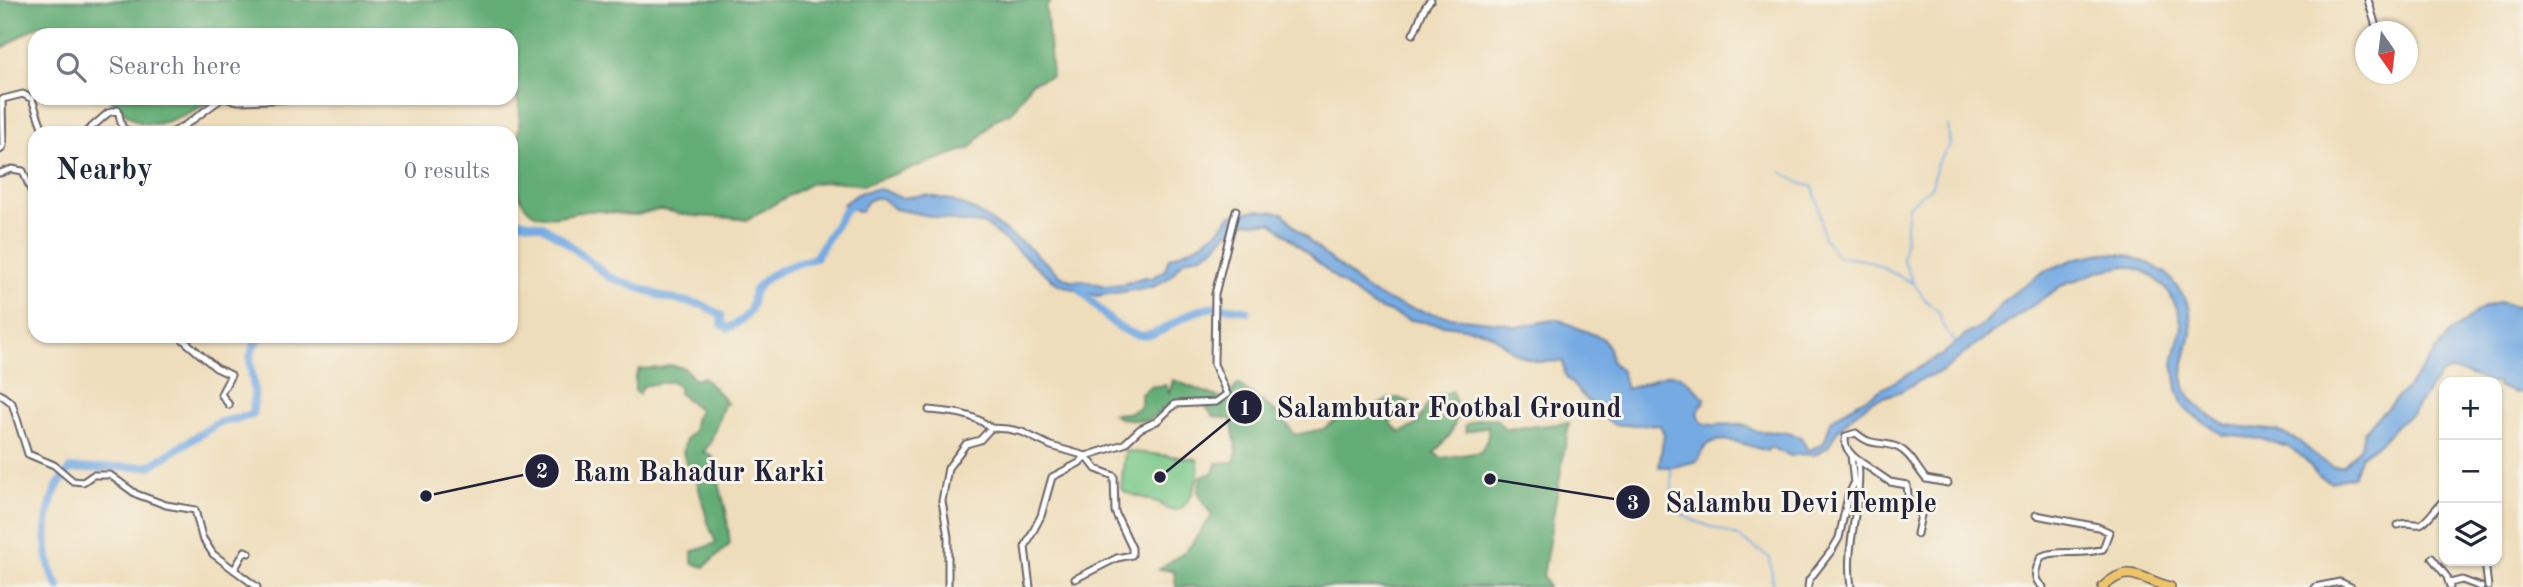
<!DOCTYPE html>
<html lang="en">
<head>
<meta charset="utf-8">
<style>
  body { margin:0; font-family:"Old Standard TT",serif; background:#f6f6f7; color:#1f2937 }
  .controls { position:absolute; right:21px; bottom:21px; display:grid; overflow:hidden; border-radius:14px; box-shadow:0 2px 5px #0004 }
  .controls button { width:63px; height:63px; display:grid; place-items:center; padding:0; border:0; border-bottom:2px solid #e0e1e3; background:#fff; color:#1f2937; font:35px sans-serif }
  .compass { position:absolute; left:2355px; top:21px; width:63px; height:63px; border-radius:50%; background:#fff; box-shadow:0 2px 5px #0004; rotate:166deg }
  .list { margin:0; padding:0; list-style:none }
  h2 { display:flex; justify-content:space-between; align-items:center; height:91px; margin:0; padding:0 28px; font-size:30px }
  h2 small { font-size:23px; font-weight:400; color:#747a83 }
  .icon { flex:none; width:38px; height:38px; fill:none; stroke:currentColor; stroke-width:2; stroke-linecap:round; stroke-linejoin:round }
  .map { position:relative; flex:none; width:2523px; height:587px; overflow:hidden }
  .search { position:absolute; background:#fff; box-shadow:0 2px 5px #0004; left:28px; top:28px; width:490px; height:77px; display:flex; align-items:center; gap:18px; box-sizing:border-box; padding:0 24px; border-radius:21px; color:#747a83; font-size:26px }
  .panel { position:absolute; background:#fff; box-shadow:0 2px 5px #0004; left:28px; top:126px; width:490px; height:217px; border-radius:21px }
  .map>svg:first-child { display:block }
</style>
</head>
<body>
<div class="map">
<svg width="2523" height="587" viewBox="0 0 2523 587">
  <rect width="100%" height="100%" fill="#f7f3e8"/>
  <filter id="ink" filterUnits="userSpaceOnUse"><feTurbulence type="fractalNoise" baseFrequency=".0143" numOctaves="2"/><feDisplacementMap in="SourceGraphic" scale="14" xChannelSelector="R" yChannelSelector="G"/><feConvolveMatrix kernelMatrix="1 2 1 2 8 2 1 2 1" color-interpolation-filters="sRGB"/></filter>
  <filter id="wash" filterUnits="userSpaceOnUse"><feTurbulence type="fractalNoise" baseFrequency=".00686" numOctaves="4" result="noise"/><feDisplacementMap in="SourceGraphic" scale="28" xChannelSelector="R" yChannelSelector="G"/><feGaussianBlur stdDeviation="1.57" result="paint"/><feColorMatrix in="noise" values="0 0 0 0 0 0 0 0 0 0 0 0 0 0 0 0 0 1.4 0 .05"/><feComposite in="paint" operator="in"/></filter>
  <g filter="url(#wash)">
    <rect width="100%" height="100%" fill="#eeddba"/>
    <path fill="#78c788" stroke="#4d7462" stroke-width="2" d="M1125,451L1197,459C1202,475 1193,495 1183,507C1175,513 1165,510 1160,503L1128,493L1121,489Z"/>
    <path fill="#62ac74" stroke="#426758" stroke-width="2" d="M0,0H1052L1046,7L1052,76L1031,83L1012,112L994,120L971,148L863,185L833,181L810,184L746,220C726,216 706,218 687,215C678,214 669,210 660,210C651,210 643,215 634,215C618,215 604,209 586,211C567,213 539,225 525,206C499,171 535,113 511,87V35H78C71,32 64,26 57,24C36,19 18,41 0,49Z
      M108,98H220C197,107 160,134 135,120C125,114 117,105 108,98Z
      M669,365L684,368L695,380L703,377C711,387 722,393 727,404H724L710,444L703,452L712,455L726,511L730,544L704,567L692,563V552L716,543L708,523L696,477L688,469L683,452L686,439L694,430L695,418L700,410L679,393V387L672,381L643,386L639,394L635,391V379L639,369L661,368Z
      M1173,380L1225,400L1238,384L1280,415L1295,435L1323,429L1348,411L1375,407L1389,399L1398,398L1410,402L1397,411L1390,423L1401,433L1418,424L1430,399L1452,391L1459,413L1450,435L1434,453L1442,458L1481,452L1488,437V426L1466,432L1465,425L1479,419L1495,418L1505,429L1569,423L1543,576L1548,587H1176L1174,571L1159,569L1186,551L1212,516L1198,492L1201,477L1214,472L1216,463L1234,462L1237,451L1231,419L1213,416L1201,400L1173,402L1147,421L1119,418L1113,414L1128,413L1141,407V394L1149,387L1165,385L1169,393Z"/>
    <path fill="#76aae2" stroke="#4c668e" stroke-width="2" d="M875,189L883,190L901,198L925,195L950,200L976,211L1028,247L1060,275L1072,281L1084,280L1105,286L1123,284L1144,277L1152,278L1165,270L1169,258L1199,245L1218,231L1231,215L1258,210L1283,213C1301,235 1320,252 1343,269C1351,275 1358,284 1367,290C1404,312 1462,320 1504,323L1517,327L1557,319L1602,338L1609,348L1612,362L1622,372L1626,389C1668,379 1670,357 1705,399L1697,413L1702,423L1712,425L1741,424L1755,431L1784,432L1801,437L1807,449L1810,450L1824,443L1831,421L1845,410L1943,354L1967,334L1984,324L2007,298L2043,272L2077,258L2103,253L2127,255L2150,264L2167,274L2184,297L2190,310L2191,333L2184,363L2183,376L2185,387L2191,399L2206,413L2226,425L2278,431L2299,441L2320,459L2334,467L2343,466L2361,447L2364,431L2409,386L2449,334L2480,309L2497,302L2523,307V392L2516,393L2497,386V382H2488L2462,372L2448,371L2440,375L2412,414L2398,424L2381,442L2361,456L2353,477L2331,482L2318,476L2304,458L2288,447L2261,439L2223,435L2191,414L2183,406L2177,389L2173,362L2182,326L2178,310L2169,292L2155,278L2141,270L2125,266L2100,271L2061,286L1975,345L1943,371L1924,378L1901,391L1872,401L1852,416L1837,431L1828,447L1814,455L1802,454L1791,456L1770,447L1767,451C1750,447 1721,432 1706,446C1702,450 1700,457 1697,461L1673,467H1659L1664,434L1660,425H1615L1601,416L1565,376L1563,361L1539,362L1526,358L1515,353L1492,335L1478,330L1410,320L1371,305L1339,281L1273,223L1249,222L1239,225L1238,229L1228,232L1214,248L1201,255L1184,260L1170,277L1153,287L1097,296L1058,284L985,224L960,222L895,209L881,198H874L868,201L860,212L843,204L859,193Z"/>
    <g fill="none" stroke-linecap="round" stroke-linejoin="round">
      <path stroke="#76aae2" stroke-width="2" d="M1948,126L1950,145L1937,163L1932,186L1908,206L1903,259L1913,283L1928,303L1939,312L1943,327L1956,343
        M1782,172L1800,183L1813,187L1819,207L1823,236L1837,256L1869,261L1913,283
        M1671,466L1673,509L1692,520L1737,536L1770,558L1773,587"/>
      <path stroke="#76aae2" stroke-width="8" d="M511,219L542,226L561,238L609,277L667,298L703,305L721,315L722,325L728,328C738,324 749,316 752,305C753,299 752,294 756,289C770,270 794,265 815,258L845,210L856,203
        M1077,285C1088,297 1099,311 1111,321C1154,356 1166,318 1204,309C1219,305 1233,308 1247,311
        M59,587C42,562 43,514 57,487C60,481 66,475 70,469L150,466L218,423L252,415C253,407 255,399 254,391C253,368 243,356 261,336"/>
    </g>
  </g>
  <g filter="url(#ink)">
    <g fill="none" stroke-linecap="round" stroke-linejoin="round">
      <g stroke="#696367" stroke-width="9">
        <path id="street" d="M2368,0L2377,30
          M1413,34C1420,23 1421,8 1431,0
          M3,99L23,94L32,99L44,133
          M85,133L108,113L118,110L122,127L132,133
          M171,133C191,124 205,109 223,98L239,101L332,98
          M0,150L3,146L2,100
          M0,173L12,169L23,171L35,200
          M179,336L216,368L231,375L221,394L229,405
          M0,394L12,403L28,454L54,465L73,481L83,482L93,475H110L136,494L166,505L195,510L202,537L213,554L257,587
          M929,410C951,412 973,413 991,428
          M1858,460L1890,482L1907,485L1909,505L1921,515L1917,534
          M2036,515L2098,527L2109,532L2103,549C2084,556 2053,549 2041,557C2036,568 2031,579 2043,587
          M2398,525C2407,521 2411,525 2420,524C2426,523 2439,504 2444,500
          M2432,558L2447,577L2450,587
          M2485,561L2488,587
          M234,570L245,551L249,553
          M2450,583L2462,580L2481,587
          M948,587V537L942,501L948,468L966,444L980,440L991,428L1008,429L1022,432L1051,446L1086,456L1096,469L1114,476L1115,512L1132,548V555L1117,558L1075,579
          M1030,587L1025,547L1041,516L1052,477L1079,463L1086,456L1124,444L1140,429L1157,421L1175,404L1216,402L1227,394L1214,364L1215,294L1236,210
          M1808,587L1809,580L1832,550L1839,538L1848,496L1854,484L1851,455
          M1851,587C1844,544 1863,503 1858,460C1850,454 1842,446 1846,436L1856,433C1874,449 1881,439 1899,448C1911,454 1917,469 1926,479L1948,483
          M2315,587L2340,582L2351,587"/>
      </g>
      <g stroke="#696367" stroke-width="12">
        <path id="primary" d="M2103,587C2129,562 2140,579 2170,587"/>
      </g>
      <use href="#street" stroke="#fff" stroke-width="5"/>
      <use href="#primary" stroke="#efc469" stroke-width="9"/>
    </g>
  </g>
  <path fill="none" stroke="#22223b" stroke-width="2.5" d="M1160 477L1245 407M426 496L542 471M1490 479L1633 502"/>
  <g fill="#22223b" stroke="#f7f3e8" stroke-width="2.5">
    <circle cx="1160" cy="477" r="7"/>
    <circle cx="426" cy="496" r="7"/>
    <circle cx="1490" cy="479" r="7"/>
    <circle cx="1245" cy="407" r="18"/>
    <circle cx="542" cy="471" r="18"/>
    <circle cx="1633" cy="502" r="18"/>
  </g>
  <g font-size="21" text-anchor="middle" font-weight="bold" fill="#fff">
    <text x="1245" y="415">1</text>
    <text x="542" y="478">2</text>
    <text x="1633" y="510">3</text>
  </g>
  <g font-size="28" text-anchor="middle" font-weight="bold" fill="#22223b" stroke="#f7f3e8" stroke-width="6" stroke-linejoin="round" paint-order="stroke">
    <text x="1449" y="417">Salambutar Footbal Ground</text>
    <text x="699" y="481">Ram Bahadur Karki</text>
    <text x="1801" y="512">Salambu Devi Temple</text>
  </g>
</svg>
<div class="controls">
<button>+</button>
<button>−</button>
<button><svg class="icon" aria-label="layers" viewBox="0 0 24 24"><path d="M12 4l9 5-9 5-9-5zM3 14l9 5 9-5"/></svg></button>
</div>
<svg class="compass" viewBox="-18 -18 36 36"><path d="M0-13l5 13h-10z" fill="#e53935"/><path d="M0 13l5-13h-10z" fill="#747a83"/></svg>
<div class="search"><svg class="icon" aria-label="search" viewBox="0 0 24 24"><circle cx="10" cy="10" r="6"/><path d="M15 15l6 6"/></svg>Search here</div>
<section class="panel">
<h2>Nearby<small>0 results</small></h2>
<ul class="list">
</ul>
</section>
</div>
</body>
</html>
